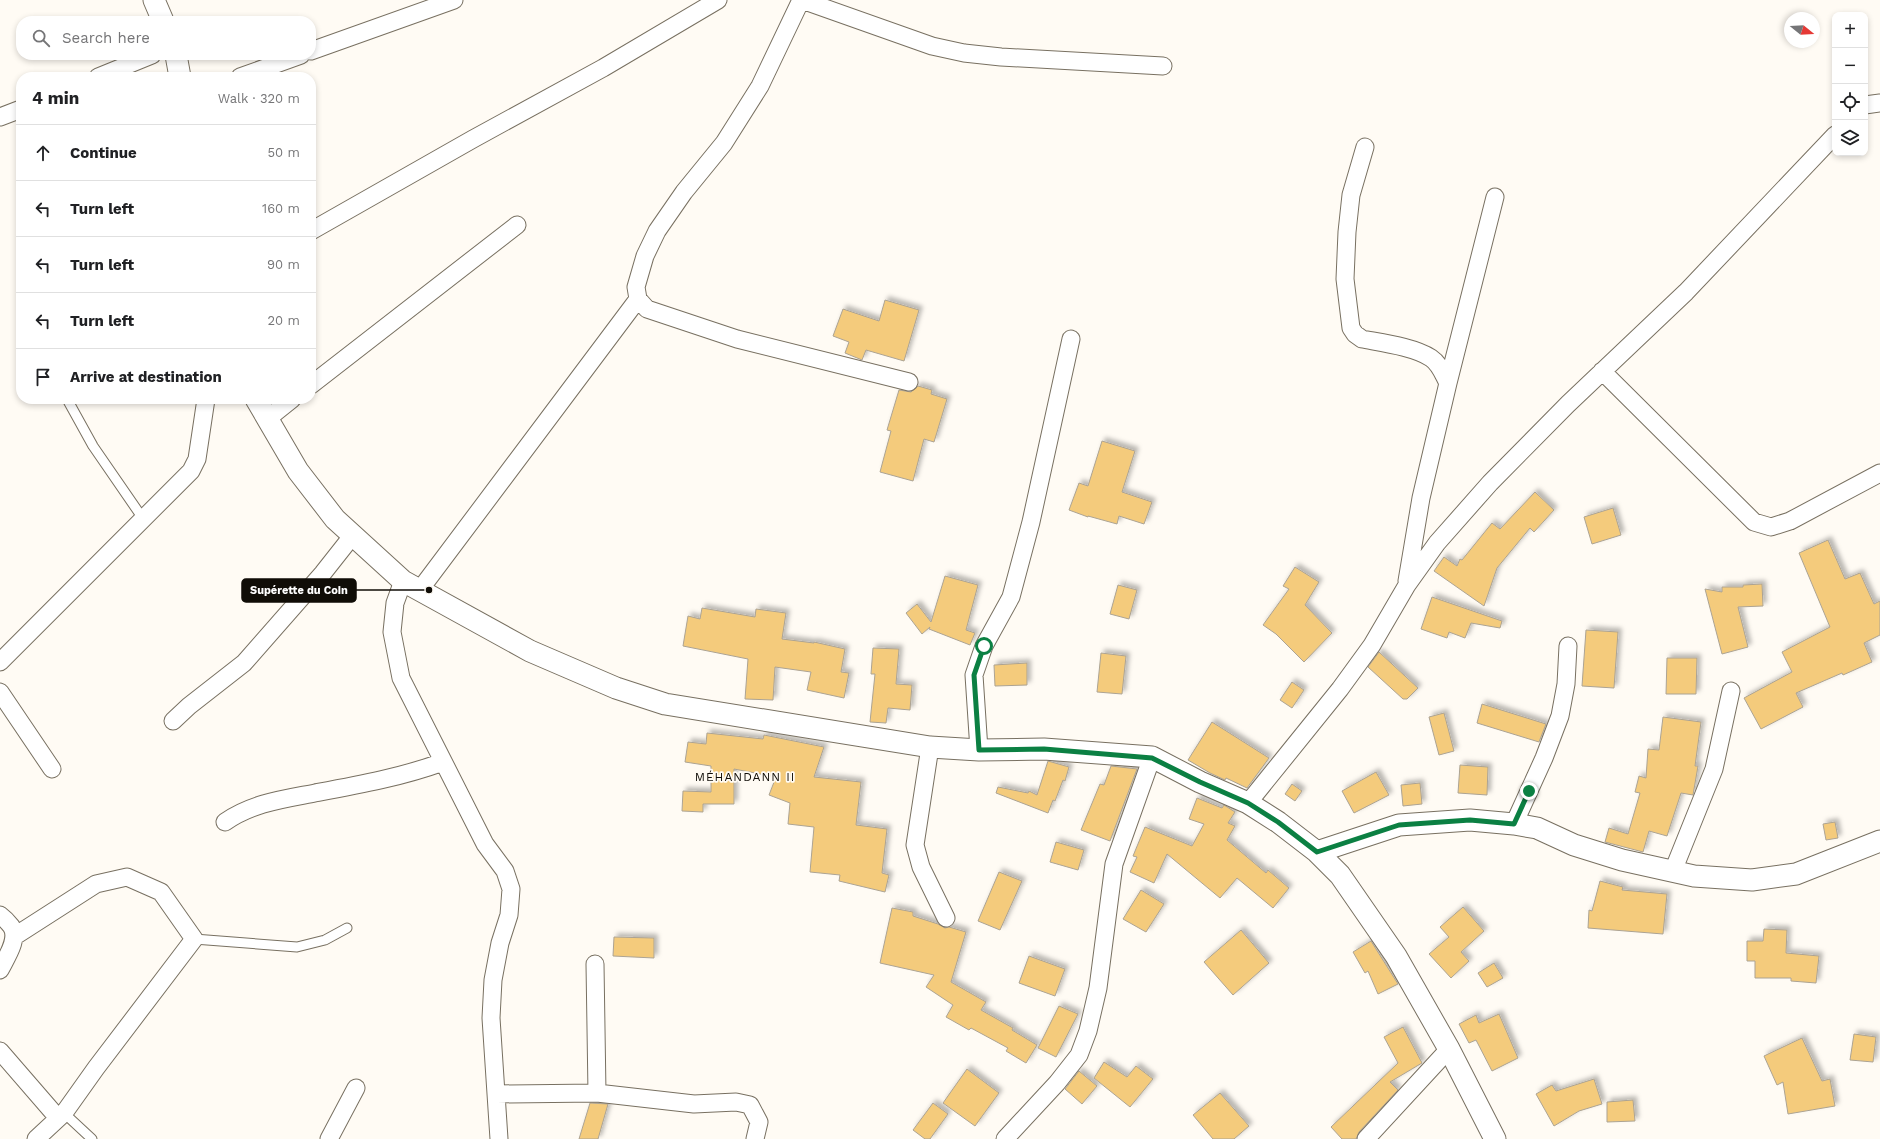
<!DOCTYPE html>
<html lang="en">
<head>
<meta charset="utf-8">
<style>
  body { margin:0; font-family:"Work Sans",sans-serif; background:#f2f2f2; color:#202124 }
  .controls { position:absolute; right:12px; top:12px; display:grid; overflow:hidden; border-radius:8px; box-shadow:0 2px 6px #0003 }
  .controls button { width:36px; height:36px; display:grid; place-items:center; padding:0; border:0; border-bottom:1px solid #e0e0e0; background:#fff; color:#202124; font:20px sans-serif }
  .compass { position:absolute; left:1784px; top:12px; width:36px; height:36px; border-radius:50%; background:#fff; box-shadow:0 2px 6px #0003; rotate:108deg }
  .stop { position:absolute; width:12px; height:12px; margin:-9px; border:3px solid #0b8043; border-radius:50%; background:#fff }
  .stop.end { background:#0b8043; border-color:#fff; box-shadow:0 1px 4px #0008 }
  .list { margin:0; padding:0; list-style:none }
  h2 { display:flex; justify-content:space-between; align-items:center; height:52px; margin:0; padding:0 16px; font-size:17px }
  h2 small { font-size:13px; font-weight:400; color:#757577 }
  .list li { display:grid; grid-template-columns:26px 1fr auto; gap:12px; align-items:center; box-sizing:border-box; height:56px; padding:0 16px; border-top:1px solid #e0e0e0 }
  .list b { display:block; font-size:15px; white-space:nowrap }
  .list em { font-size:13px; font-style:normal; color:#757577 }
  .icon { flex:none; width:22px; height:22px; fill:none; stroke:currentColor; stroke-width:2; stroke-linecap:round; stroke-linejoin:round }
  .map { position:relative; flex:none; width:1880px; height:1139px; overflow:hidden }
  .search { position:absolute; background:#fff; box-shadow:0 2px 6px #0003; left:16px; top:16px; width:300px; height:44px; display:flex; align-items:center; gap:10px; box-sizing:border-box; padding:0 14px; border-radius:16px; color:#757577; font-size:15px }
  .panel { position:absolute; background:#fff; box-shadow:0 2px 6px #0003; left:16px; top:72px; width:300px; height:332px; border-radius:16px }
  .map>svg:first-child { display:block }
</style>
</head>
<body>
<div class="map">
<svg width="1880" height="1139" viewBox="0 0 1880 1139">
  <defs>
    <filter id="shadow"><feDropShadow dx="3.5" dy="-3.5" stdDeviation="2" flood-color="#0004"/></filter>
  </defs>
  <rect width="100%" height="100%" fill="#fffbf4"/>
  <path fill="#f4cb7b" stroke="#aca393" filter="url(#shadow)" d="M885,300L919,310L904,361L866,350L862,360L845,353L849,342L833,336L843,309L879,321Z
    M918,386L932,390L931,394L947,399L934,442L924,439L913,481L880,472L891,431L887,430L899,390L911,392Z
    M1102,441L1135,451L1122,492L1152,502L1144,524L1119,516L1117,524L1088,516V517L1069,510L1079,483L1088,486Z
    M1535,492L1554,510L1534,532L1530,528L1497,568L1484,606L1434,571L1444,557L1457,566L1460,559L1462,560L1492,523L1500,529Z
    M1613,508L1621,535L1592,544L1584,517Z
    M1828,540L1845,579L1860,573L1874,604L1880,601V635L1864,643L1872,662L1843,675L1842,673L1796,693L1803,707L1761,729L1744,698L1792,672L1782,652L1830,627L1799,553Z
    M1295,567L1319,582L1305,605L1332,633L1304,662L1276,634L1263,625L1289,589L1283,586Z
    M945,576L978,585L966,630L975,633L970,645L929,629L930,627L922,634L906,613L917,604L931,622Z
    M1762,584L1763,606L1738,607L1748,647L1722,654L1705,589L1722,592V587H1743V585Z
    M1118,585L1137,590L1129,619L1110,614Z
    M1432,597L1502,621L1500,628L1471,623L1465,638L1449,632L1447,638L1421,629Z
    M702,608L755,617L756,609L786,613L782,639L814,643V642L845,649L841,672L849,673L844,698L807,690L811,672L775,667L773,700L745,699L748,659L683,646L688,616L700,619Z
    M1586,630L1618,632L1614,688L1582,686Z
    M873,648L899,649L896,684L912,685L910,710L888,708L886,723L870,722L875,674H871Z
    M1379,652L1418,688L1407,699H1403L1368,667Z
    M1101,653L1126,656L1122,694L1097,692Z
    M1667,658H1697L1696,694H1666Z
    M1027,663V685L995,686L994,665Z
    M1292,682L1304,690L1292,708L1280,700Z
    M1482,704L1546,724L1539,742L1477,723Z
    M1444,713L1454,751L1439,755L1429,717Z
    M1663,717L1701,722L1695,766H1698L1693,795L1681,793L1667,836L1649,831L1643,852L1605,842L1609,828L1628,834L1640,793L1635,792L1639,776L1646,778L1648,749L1659,750Z
    M1212,722L1269,758L1247,788L1226,778L1225,780L1210,773L1188,760Z
    M707,733L763,739L764,735L824,747L814,777L861,782L856,825L887,829L882,873L889,875L885,892L839,881L840,875L810,872L814,827L788,824L790,803L769,795L776,777L734,769V804H703V812L682,811L683,791L711,792V766L685,762L688,742L706,744Z
    M1048,761L1069,767L1065,781L1063,780L1055,801L1053,800L1048,813L996,793L998,787L1028,793L1029,791L1037,795Z
    M1460,765L1488,767L1487,795L1458,793Z
    M1111,766L1137,769L1110,841L1081,830L1100,784L1104,785Z
    M1376,772L1389,795L1354,813L1342,791Z
    M1420,783L1422,804L1403,806L1401,785Z
    M1292,784L1302,791L1295,801L1285,794Z
    M1197,798L1222,808L1224,805L1235,812L1228,823L1235,826L1227,840L1266,873L1268,870L1289,888L1273,908L1237,878L1220,898L1167,854L1154,883L1130,872L1137,857L1133,856L1145,827L1192,846L1204,824L1189,819Z
    M1835,822L1838,838L1826,840L1823,824Z
    M1056,842L1084,850L1078,870L1050,862Z
    M999,872L1022,881L1000,930L978,921Z
    M1600,881L1623,887L1622,890L1667,894L1663,934L1588,928L1589,910L1592,911Z
    M1141,890L1164,904L1146,932L1123,919Z
    M1463,907L1484,931L1461,952L1469,961L1451,978L1429,954L1449,937L1440,927Z
    M892,908L913,912V916L938,924L945,928L949,927L966,932L951,982L986,1002L981,1010L1013,1028L1012,1030L1037,1045L1026,1063L1006,1051L1008,1048L971,1028L969,1030L946,1017L953,1005L926,987L934,975L880,963Z
    M1764,929L1787,930L1786,953L1819,956L1816,983L1791,981V978H1755V961H1747V941H1763Z
    M1241,930L1269,963L1233,995L1204,962Z
    M614,937L654,938V958L613,956Z
    M1371,941L1398,984L1378,994L1368,971L1365,973L1353,952Z
    M1029,956L1065,969L1055,996L1019,983Z
    M1494,963L1503,978L1487,987L1478,973Z
    M1059,1006L1078,1014L1056,1057L1038,1048Z
    M1499,1014L1518,1058L1492,1071L1476,1040L1469,1043L1459,1024L1476,1015L1479,1023Z
    M1403,1027L1422,1063L1390,1082L1398,1090L1359,1132L1356,1139H1342L1331,1127L1398,1063L1384,1037Z
    M1854,1034L1876,1037L1873,1062L1850,1060Z
    M1802,1038L1822,1081L1830,1079L1835,1106L1788,1114L1783,1082L1777,1085L1764,1056Z
    M1104,1062L1127,1077L1136,1066L1153,1079L1130,1107L1094,1078Z
    M967,1069L999,1093L975,1126L943,1103Z
    M1079,1071L1097,1086L1082,1104L1065,1089Z
    M1594,1079L1602,1104L1579,1111L1554,1126L1536,1094L1552,1085L1556,1091Z
    M1220,1093L1249,1126L1234,1139H1213L1193,1115Z
    M1633,1100L1635,1121L1607,1122V1102Z
    M590,1103L608,1104L598,1139H579Z
    M933,1103L948,1114L930,1139H925L913,1130Z"/>
  <g fill="none" stroke-linecap="round" stroke-linejoin="round">
    <g stroke="#787061" stroke-width="11">
      <path id="service" d="M67,399L93,446L144,520
        M194,939L297,947L325,940L347,928
        M64,1113L92,1139"/>
    </g>
    <g stroke="#787061" stroke-width="19">
      <path id="minor" d="M801,0L760,86L724,143L684,192L657,231L645,256L636,287L638,299L647,309L737,339L909,382
        M802,0L932,46L964,53L1001,57L1163,66
        M311,51L454,0
        M98,77L152,55
        M240,77L301,55
        M1865,105L1880,103
        M0,117L21,109
        M1365,147L1351,195L1347,232L1345,279L1351,328L1355,334L1362,339C1383,343 1414,347 1431,358C1440,364 1443,374 1448,383
        M311,231L473,139L603,68L718,0
        M1602,371L1754,522L1771,527L1790,521L1880,473
        M311,385L517,225
        M267,419L292,399
        M403,581L395,603L392,632L401,678L485,844L505,871L511,889L509,915L500,943L493,980L491,1018L499,1139
        M1407,581L1421,498L1448,383L1495,197
        M419,591L638,299
        M0,662L191,471L197,459L206,399
        M0,692L52,769
        M173,721L189,706L244,663L323,573L353,535
        M930,747L915,845L921,867L946,918
        M979,750L974,675L984,646L1011,597L1031,522L1071,339
        M1248,803L1340,689L1372,645L1407,585L1437,543L1490,483L1568,404L1686,292L1835,135
        M225,822C252,803 284,799 315,793C358,785 402,777 443,762
        M1514,824L1544,758L1560,716L1566,684L1568,646
        M1673,871L1714,769L1731,691
        M0,915C4,918 8,922 11,926C20,938 6,958 0,970
        M15,936L96,884L127,877L161,892L194,939L96,1068L64,1113L36,1139
        M595,964L597,1093
        M0,1051L58,1118
        M497,1094L597,1093L694,1104L736,1102L750,1105L759,1122L755,1139
        M329,1139L356,1088
        M1005,1139L1057,1083L1079,1055L1088,1031L1098,988L1114,864L1152,757
        M1366,1139L1449,1049"/>
    </g>
    <g stroke="#787061" stroke-width="23">
      <path id="tertiary" d="M154,0L163,21
        M176,55L180,77
        M256,399L298,471L335,519L403,581L530,651L616,688L665,704L930,747L979,750L1044,749L1152,757L1200,782L1248,803L1278,822L1317,852L1340,875L1396,956L1449,1049L1495,1139
        M1317,852L1399,825L1470,820L1514,824L1537,828L1574,845L1622,860L1694,876L1752,880L1796,874L1880,841"/>
    </g>
    <use href="#service" stroke="#fff" stroke-width="9"/>
    <use href="#minor" stroke="#fff" stroke-width="17"/>
    <use href="#tertiary" stroke="#fff" stroke-width="21"/>
  </g>
  <g fill="none" stroke-linecap="round" stroke-linejoin="round">
    <path stroke="#0b8043" stroke-width="5" d="M984,646L974,675L979,750L1044,749L1152,758L1200,782L1248,803L1278,822L1317,852L1399,825L1470,820L1514,824L1529,791"/>
  </g>
  <g text-anchor="middle" stroke-width="3.5" stroke-linejoin="round" paint-order="stroke">
    <g font-size="12" letter-spacing="1" fill="#100d07" stroke="#fffbf4">
      <text x="745" y="781">MÉHANDANN II</text>
    </g>
  </g>
  <path fill="none" stroke="#100d07" stroke-width="1.5" d="M429 590L356 590"/>
  <circle fill="#100d07" stroke="#fffbf4" stroke-width="1.5" cx="429" cy="590" r="4"/>
  <rect fill="#100d07" stroke="#100d07" stroke-width="1.5" x="242" y="579" width="114" height="23" rx="4"/>
  <g font-size="11" text-anchor="middle" font-weight="bold" fill="#fff">
    <text x="299" y="594">Supérette du Coin</text>
  </g>
</svg>
<div class="controls">
<button>+</button>
<button>−</button>
<button><svg class="icon" aria-label="locate" viewBox="0 0 24 24"><circle cx="12" cy="12" r="6"/><path d="M12 2v4M12 18v4M2 12h4M18 12h4"/></svg></button>
<button><svg class="icon" aria-label="layers" viewBox="0 0 24 24"><path d="M12 4l9 5-9 5-9-5zM3 14l9 5 9-5"/></svg></button>
</div>
<svg class="compass" viewBox="-18 -18 36 36"><path d="M0-13l5 13h-10z" fill="#e53935"/><path d="M0 13l5-13h-10z" fill="#757577"/></svg>
<div class="stop" style="left:984px;top:646px"></div>
<div class="stop end" style="left:1529px;top:791px"></div>
<div class="search"><svg class="icon" aria-label="search" viewBox="0 0 24 24"><circle cx="10" cy="10" r="6"/><path d="M15 15l6 6"/></svg>Search here</div>
<section class="panel">
<h2>4 min<small>Walk · 320 m</small></h2>
<ul class="list">
<li><svg class="icon" aria-label="ahead" viewBox="0 0 24 24"><path d="M12 20V5M6 11l6-6 6 6"/></svg><div><b>Continue</b></div><em>50 m</em></li>
<li><svg class="icon" aria-label="left" viewBox="0 0 24 24"><path d="M17 20v-9H6M10 6l-5 5 5 5"/></svg><div><b>Turn left</b></div><em>160 m</em></li>
<li><svg class="icon" aria-label="left" viewBox="0 0 24 24"><path d="M17 20v-9H6M10 6l-5 5 5 5"/></svg><div><b>Turn left</b></div><em>90 m</em></li>
<li><svg class="icon" aria-label="left" viewBox="0 0 24 24"><path d="M17 20v-9H6M10 6l-5 5 5 5"/></svg><div><b>Turn left</b></div><em>20 m</em></li>
<li><svg class="icon" aria-label="arrive" viewBox="0 0 24 24"><path d="M6 21V4h12l-3 4 3 4H6"/></svg><div><b>Arrive at destination</b></div></li>
</ul>
</section>
</div>
</body>
</html>
